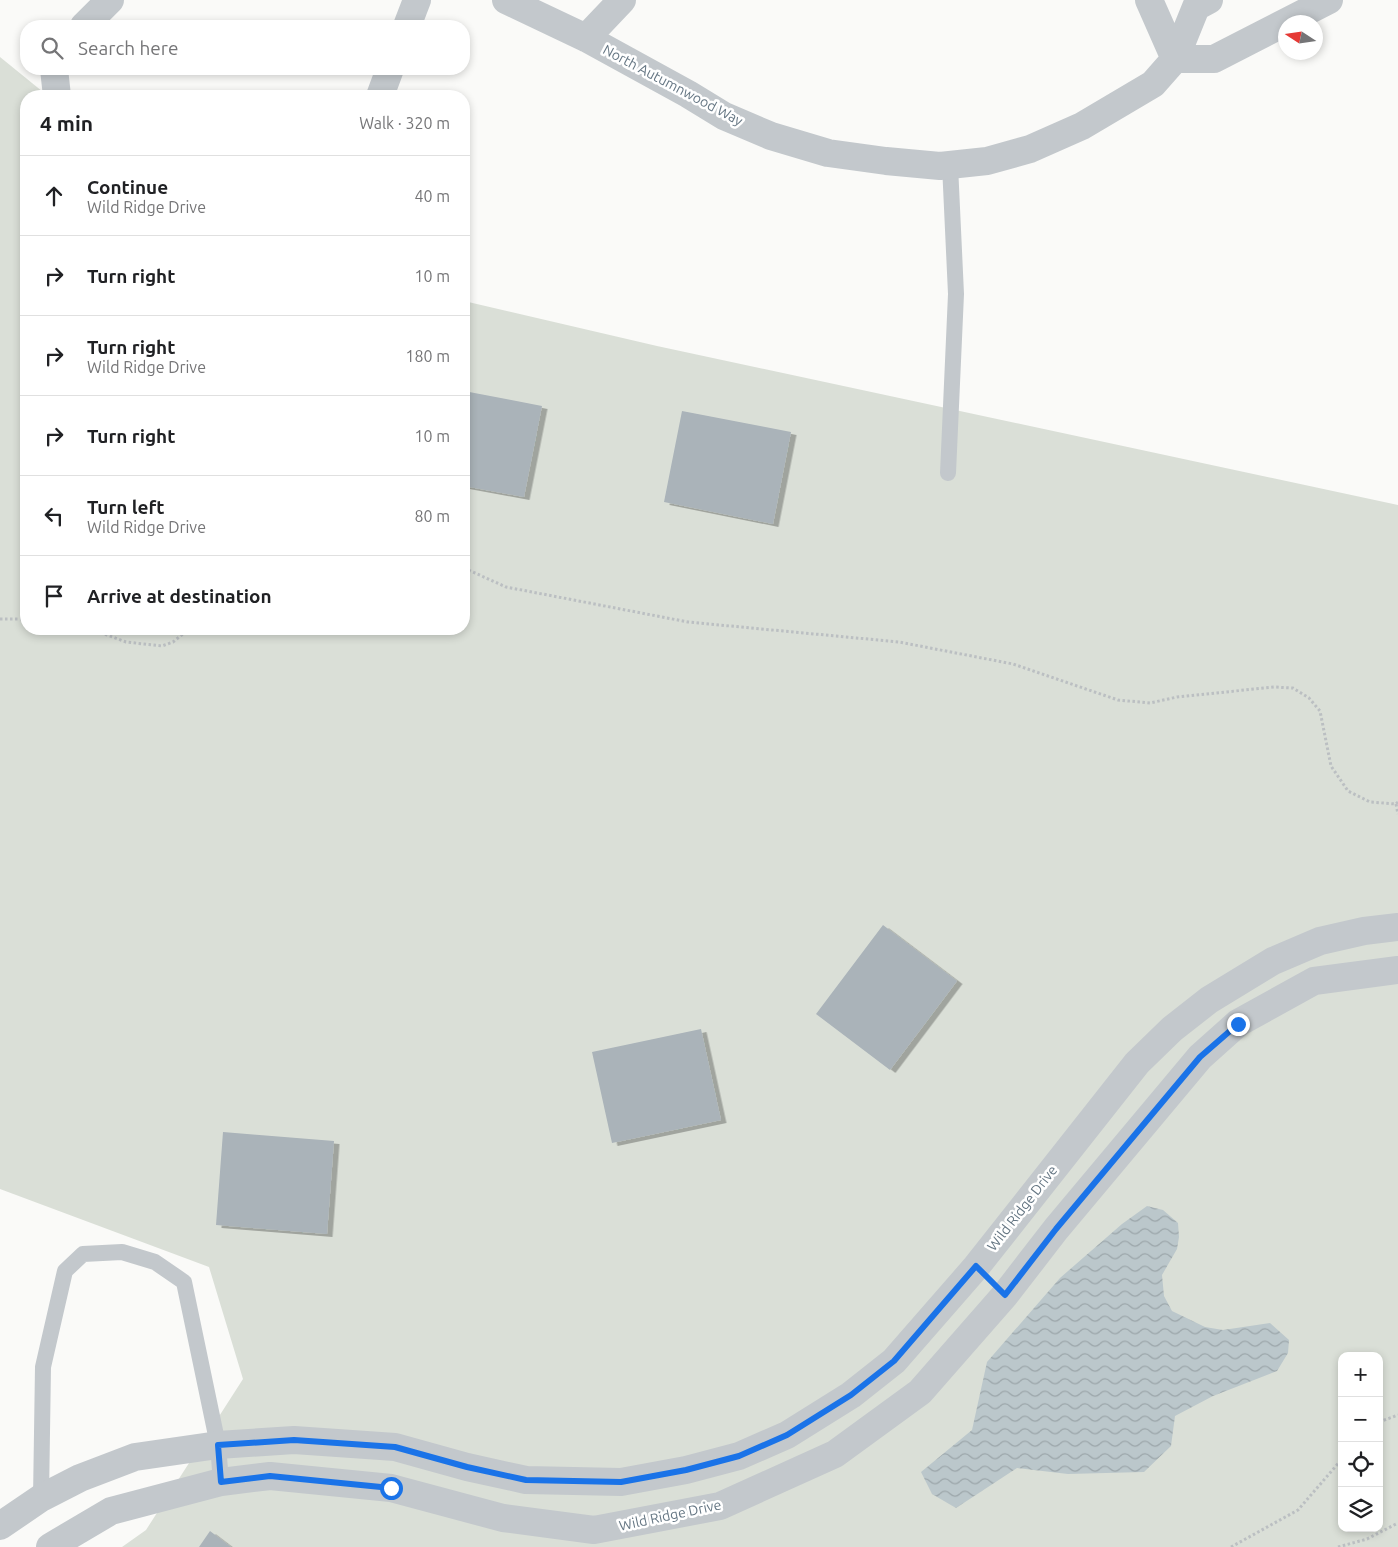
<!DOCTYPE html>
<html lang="en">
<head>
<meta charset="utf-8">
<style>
  body { margin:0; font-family:Ubuntu,sans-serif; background:#f2f2f2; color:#202124 }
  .controls { position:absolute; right:15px; bottom:15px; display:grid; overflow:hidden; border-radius:10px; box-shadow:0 2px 8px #0003 }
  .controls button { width:45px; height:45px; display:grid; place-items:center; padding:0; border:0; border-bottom:1px solid #e0e0e0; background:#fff; color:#202124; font:25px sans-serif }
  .compass { position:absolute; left:1278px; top:15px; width:45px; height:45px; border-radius:50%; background:#fff; box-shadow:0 2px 8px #0003; rotate:282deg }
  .stop { position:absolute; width:15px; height:15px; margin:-11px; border:4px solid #1a73e8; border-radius:50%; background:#fff }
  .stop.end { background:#1a73e8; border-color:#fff; box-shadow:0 1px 5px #0008 }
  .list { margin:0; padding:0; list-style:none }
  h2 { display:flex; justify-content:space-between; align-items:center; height:65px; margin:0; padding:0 20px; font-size:21px }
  h2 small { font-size:16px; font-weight:400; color:#757577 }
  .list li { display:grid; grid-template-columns:32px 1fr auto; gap:15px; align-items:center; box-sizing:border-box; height:80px; padding:0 20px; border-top:1px solid #e0e0e0 }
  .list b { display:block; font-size:19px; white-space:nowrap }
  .list p { margin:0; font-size:16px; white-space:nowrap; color:#757577 }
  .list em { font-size:16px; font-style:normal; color:#757577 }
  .icon { flex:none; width:28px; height:28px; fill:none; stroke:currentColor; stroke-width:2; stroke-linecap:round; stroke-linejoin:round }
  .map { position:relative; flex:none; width:1398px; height:1547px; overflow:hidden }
  .search { position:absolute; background:#fff; box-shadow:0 2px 8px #0003; left:20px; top:20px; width:450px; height:55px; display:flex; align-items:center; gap:12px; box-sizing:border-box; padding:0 18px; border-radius:20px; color:#757577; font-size:19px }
  .panel { position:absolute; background:#fff; box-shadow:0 2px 8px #0003; left:20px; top:90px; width:450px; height:545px; border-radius:20px }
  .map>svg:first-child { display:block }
</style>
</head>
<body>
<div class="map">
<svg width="1398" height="1547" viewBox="0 0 1398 1547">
  <defs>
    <pattern id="water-waves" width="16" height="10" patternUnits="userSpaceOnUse" patternTransform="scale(1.25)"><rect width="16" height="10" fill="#bbc7cb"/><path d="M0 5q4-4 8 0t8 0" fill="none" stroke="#9ca6aa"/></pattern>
    <filter id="shadow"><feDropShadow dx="5.5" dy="3" stdDeviation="0" flood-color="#0004"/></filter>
  </defs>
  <rect width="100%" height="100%" fill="#fafaf8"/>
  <path fill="#dadfd7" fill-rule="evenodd" d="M0,57L48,96H26V629H464V301L657,346L1398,505V1547H122L146,1530L243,1379L209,1267L0,1189ZM1342,1356H1379V1528H1342Z"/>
  <path fill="url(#water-waves)" d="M1147,1206L1163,1210L1178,1223L1179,1237L1177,1249L1162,1275L1164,1296L1172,1311L1205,1327L1223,1330L1270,1323L1289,1340L1288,1353L1277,1371L1213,1396L1175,1416L1171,1446L1144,1472L1068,1474L1017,1468L956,1508L932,1494L921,1472L972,1430L987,1362L1060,1278L1122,1224Z"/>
  <path fill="#aab3b9" filter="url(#shadow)" d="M464,391L542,406L524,497L464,486Z
    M682,411L791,432L773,524L664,502Z
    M883,925L957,981L890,1070L816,1014Z
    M701,1029L721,1120L612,1143L592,1052Z
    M223,1132L334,1141L327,1234L216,1225Z
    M210,1531L231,1547H199Z"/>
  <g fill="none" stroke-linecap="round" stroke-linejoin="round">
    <path stroke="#bbbfc2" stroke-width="3" stroke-dasharray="2.5 2.5" stroke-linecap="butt" d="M464,568L506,587L688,622L899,642L1013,664L1118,700L1150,703L1177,697L1274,687L1293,688L1309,698L1320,711L1331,766L1348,791L1370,802L1396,804L1398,802
      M0,619H26
      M91,629L126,642L162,646L173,642L189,629
      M1396,804L1398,814
      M1379,1422L1398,1415
      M1231,1547L1298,1510L1342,1459
      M1338,1547L1367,1539L1398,1523"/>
    <path stroke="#c3c8cc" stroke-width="16" d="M948,473L956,294L950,165
      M41,1498L43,1367L65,1271L83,1254L122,1252L155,1262L184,1282L218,1445L221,1482"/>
    <path stroke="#c3c8cc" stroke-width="28" d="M506,0L586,38L688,94L724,116L771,136L828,153L886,161L940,166L987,161L1030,149L1082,126L1153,84L1175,59L1196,7L1209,0
      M1149,0L1175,59
      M84,26L110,0
      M407,26L417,0
      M586,38L622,0
      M1175,59H1214L1329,0
      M54,69L57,96
      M380,96L390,69
      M0,1526L41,1498L80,1478L135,1457L218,1445L294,1440L395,1447L467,1467L526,1480L621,1482L686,1470L739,1456L787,1435L851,1395L894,1361L976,1267L1137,1063L1172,1029L1209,1000L1273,961L1320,941L1364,931L1398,927
      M50,1547L111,1511L221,1482L270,1476L391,1488L503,1518L594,1530L720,1506L835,1454L920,1392L1005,1295L1056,1229L1200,1057L1238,1023L1314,981L1398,970"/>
  </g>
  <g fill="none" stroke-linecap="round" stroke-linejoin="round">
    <path stroke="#1a73e8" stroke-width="6" d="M391,1488L270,1476L221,1482L218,1445L294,1440L395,1447L467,1467L526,1480L621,1482L686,1470L739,1456L787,1435L851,1395L894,1361L976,1266L1005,1295L1056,1229L1200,1057L1238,1024"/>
  </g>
  <g text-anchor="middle" stroke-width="5" stroke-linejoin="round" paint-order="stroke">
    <g font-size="14" fill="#657683" stroke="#fff">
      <text transform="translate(673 85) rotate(28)" y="5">North Autumnwood Way</text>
      <text transform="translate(1022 1208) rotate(-52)" y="5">Wild Ridge Drive</text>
      <text transform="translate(670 1515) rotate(-12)" y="5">Wild Ridge Drive</text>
    </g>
  </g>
</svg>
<div class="controls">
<button>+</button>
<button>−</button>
<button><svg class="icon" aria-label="locate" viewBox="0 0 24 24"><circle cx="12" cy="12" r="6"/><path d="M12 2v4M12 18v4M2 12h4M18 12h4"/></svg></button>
<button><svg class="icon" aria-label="layers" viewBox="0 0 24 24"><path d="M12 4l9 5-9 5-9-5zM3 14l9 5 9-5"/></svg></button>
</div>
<svg class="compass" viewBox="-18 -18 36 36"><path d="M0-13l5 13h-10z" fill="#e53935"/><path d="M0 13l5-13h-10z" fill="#757577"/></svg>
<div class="stop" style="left:391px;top:1488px"></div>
<div class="stop end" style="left:1238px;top:1024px"></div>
<div class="search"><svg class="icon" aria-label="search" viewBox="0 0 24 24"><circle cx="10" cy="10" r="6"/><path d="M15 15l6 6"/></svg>Search here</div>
<section class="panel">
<h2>4 min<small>Walk · 320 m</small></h2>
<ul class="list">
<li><svg class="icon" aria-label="ahead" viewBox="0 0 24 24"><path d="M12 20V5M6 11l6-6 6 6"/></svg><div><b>Continue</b><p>Wild Ridge Drive</p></div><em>40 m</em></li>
<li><svg class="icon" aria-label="right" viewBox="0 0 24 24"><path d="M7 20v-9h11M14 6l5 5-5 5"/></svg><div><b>Turn right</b></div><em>10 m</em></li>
<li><svg class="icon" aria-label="right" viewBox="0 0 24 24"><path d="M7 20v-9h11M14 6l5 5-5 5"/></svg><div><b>Turn right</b><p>Wild Ridge Drive</p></div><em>180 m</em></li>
<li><svg class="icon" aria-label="right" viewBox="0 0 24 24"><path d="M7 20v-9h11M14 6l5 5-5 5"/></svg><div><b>Turn right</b></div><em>10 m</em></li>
<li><svg class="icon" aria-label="left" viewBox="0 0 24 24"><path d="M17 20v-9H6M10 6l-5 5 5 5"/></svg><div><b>Turn left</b><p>Wild Ridge Drive</p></div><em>80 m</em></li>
<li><svg class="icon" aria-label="arrive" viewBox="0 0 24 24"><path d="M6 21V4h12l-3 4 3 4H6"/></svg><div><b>Arrive at destination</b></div></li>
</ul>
</section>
</div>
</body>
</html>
